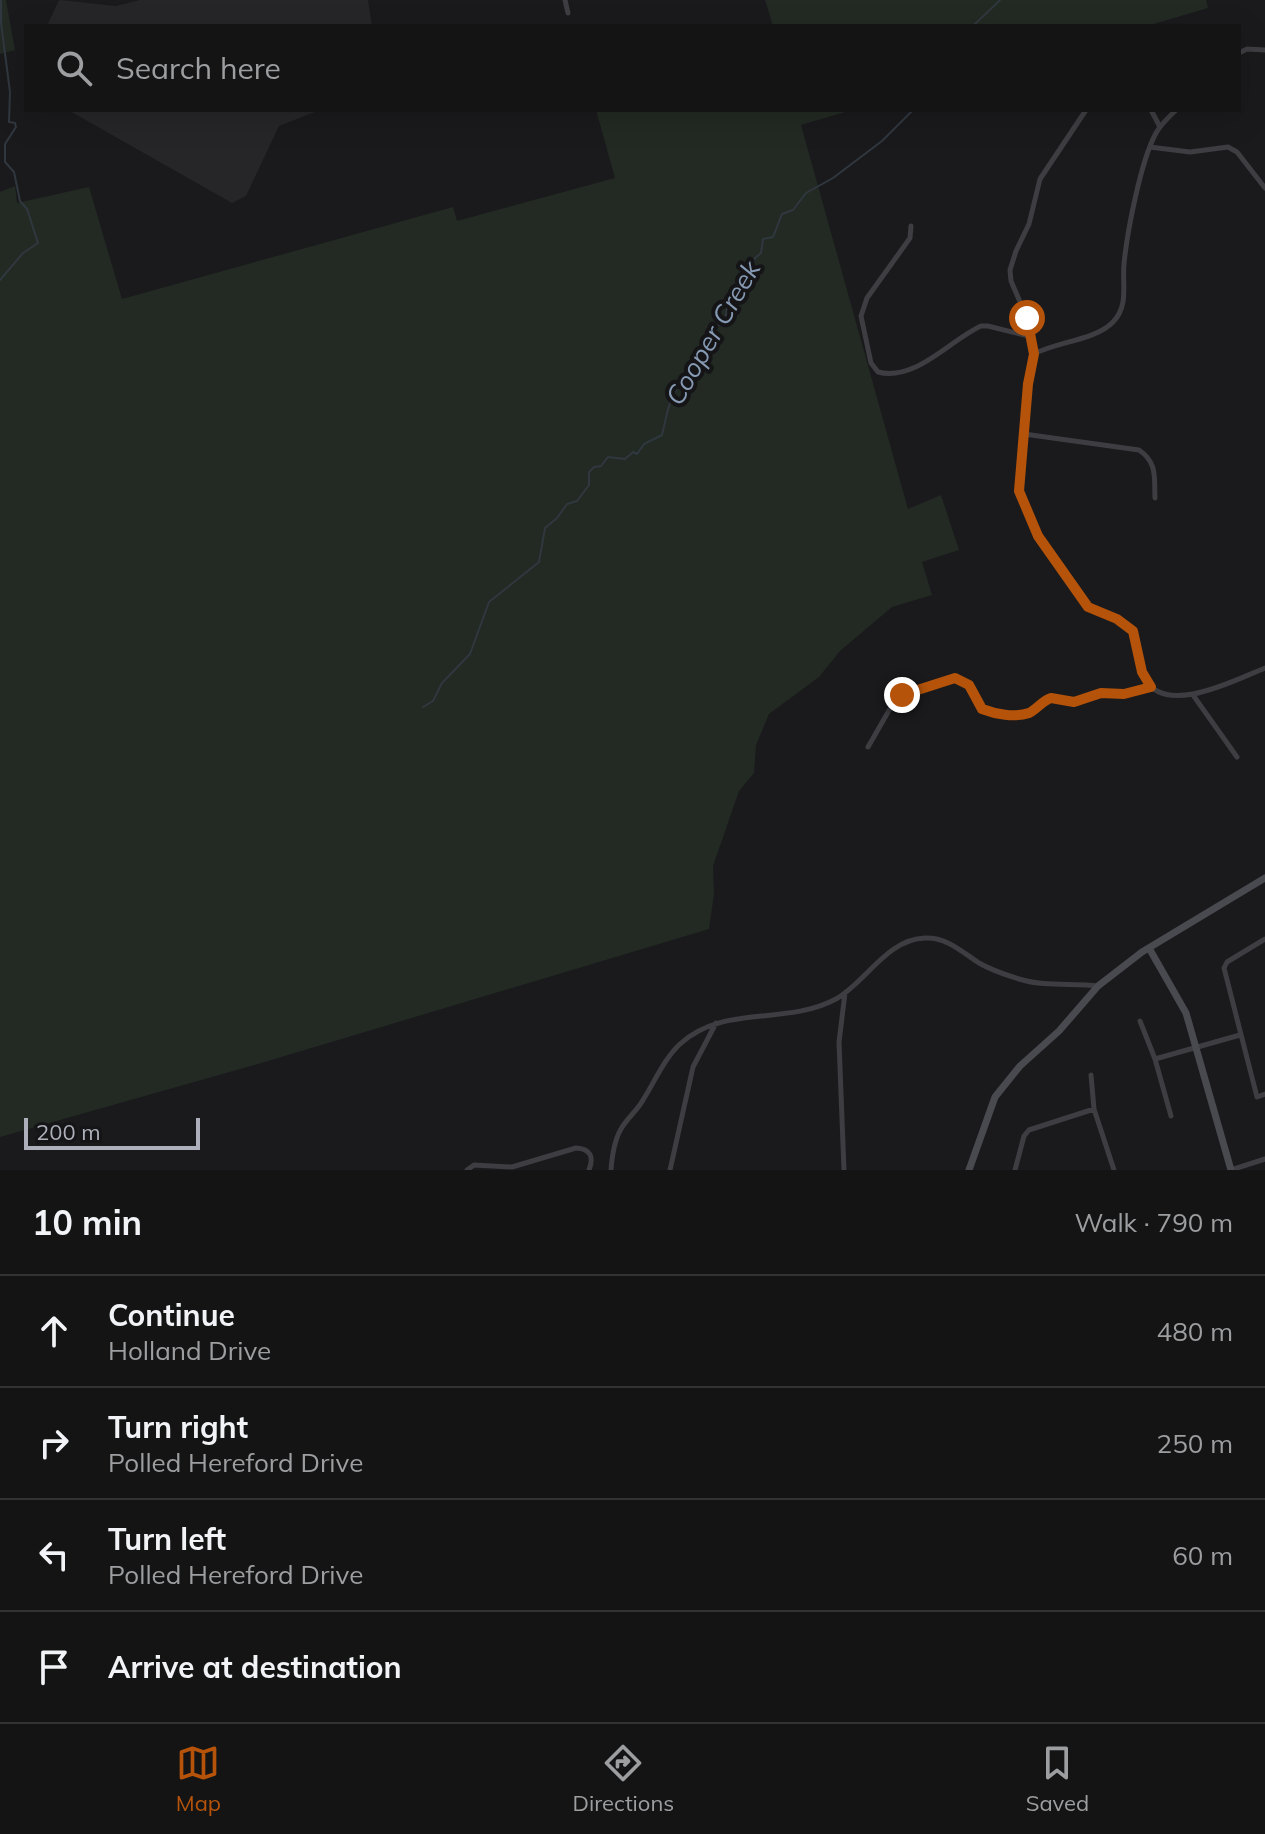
<!DOCTYPE html>
<html lang="en">
<head>
<meta charset="utf-8">
<style>
  body { margin:0; font-family:Mulish,sans-serif; background:#1d1d1e; color:#f1f3f6 }
  .scale { position:absolute; left:24px; bottom:20px; width:176px; box-sizing:border-box; padding-left:8px; border:4px solid #adb0ba; border-top:0; font-size:22px; line-height:28px; white-space:nowrap; color:#adb0ba; -webkit-text-stroke:6px #151417; paint-order:stroke }
  .stop { position:absolute; width:24px; height:24px; margin:-18px; border:6px solid #b45309; border-radius:50%; background:#fff }
  .stop.end { background:#b45309; border-color:#fff; box-shadow:0 2px 8px #0008 }
  .list { margin:0; padding:0; list-style:none }
  h2 { display:flex; justify-content:space-between; align-items:center; height:104px; margin:0; padding:0 32px; font-size:34px }
  h2 small { font-size:26px; font-weight:400; color:#9d9ea0 }
  .list li { display:grid; grid-template-columns:52px 1fr auto; gap:24px; align-items:center; box-sizing:border-box; height:112px; padding:0 32px; border-top:2px solid #333334 }
  .list b { display:block; font-size:30px; white-space:nowrap }
  .list p { margin:0; font-size:26px; white-space:nowrap; color:#9d9ea0 }
  .list em { font-size:26px; font-style:normal; color:#9d9ea0 }
  .icon { flex:none; width:44px; height:44px; fill:none; stroke:currentColor; stroke-width:2; stroke-linecap:round; stroke-linejoin:round }
  .map { position:relative; flex:none; width:1265px; height:1170px; overflow:hidden }
  .search { position:absolute; background:#141415; box-shadow:0 8px 32px #0002; left:24px; right:24px; top:24px; height:88px; display:flex; align-items:center; gap:20px; box-sizing:border-box; padding:0 28px; border-radius:0px; color:#9d9ea0; font-size:30px }
  .sheet { height:552px; background:#141415 }
  nav { display:flex; justify-content:space-around; align-items:center; box-sizing:border-box; height:112px; border-top:2px solid #333334; background:#141415; font-size:22px; color:#9d9ea0 }
  nav a { display:grid; justify-items:center; gap:4px }
  nav .on { color:#b45309 }
  .map>svg:first-child { display:block }
</style>
</head>
<body>
<div class="map">
<svg width="1265" height="1170" viewBox="0 0 1265 1170">
  <rect width="100%" height="100%" fill="#1a1a1c"/>
  <path fill="#262629" d="M59,0L116,6L140,0H368L372,26H47Z
    M68,110H320L279,126L246,196L232,203Z"/>
  <path fill="#222a23" d="M0,0H6L15,50L0,54Z
    M765,0H1206L1208,8L1147,26H773Z
    M596,110H852L801,125L908,509L941,495L959,550L922,562L932,595L892,607L840,651L819,677L769,714L756,745L754,773L739,791L713,866L714,894L709,929L258,1064L0,1137V192L15,186L17,203L89,187L122,299L453,207L457,221L615,178Z"/>
  <g fill="none" stroke-linecap="round" stroke-linejoin="round">
    <path stroke="#30373f" stroke-width="2" d="M973,26L1000,0
      M0,280L23,253L38,243L27,209L20,201L14,172L5,162V144L16,127L15,123L9,122L10,92L1,23V0
      M423,707L433,701L442,683L470,654L489,602L539,562L545,528L557,518L567,504L577,501L589,485V472L594,467L601,466L608,457L625,459L633,452L637,454L644,444L662,435C666,420 668,401 678,387C684,378 697,373 700,364C707,348 704,327 725,323L728,300C744,293 753,275 754,259L761,253L763,239L773,237L782,214L793,210L806,193L833,178L882,141L913,110"/>
    <path stroke="#3d3d42" stroke-width="5" d="M565,0L568,13
      M1239,53L1247,49L1265,50
      M1151,110L1160,127
      M1176,110C1169,117 1161,124 1156,133C1141,160 1127,232 1124,264C1122,284 1129,306 1113,322C1096,340 1056,342 1034,354L1028,384L1019,491L1023,504L1038,536L1088,607L1117,619L1133,631C1139,646 1137,665 1145,679C1166,717 1237,679 1265,668
      M1150,147L1190,152L1228,147L1237,152L1265,188
      M911,226L910,238L867,298L861,316L871,363L878,372C915,382 950,340 981,326H988L1032,337
      M1034,354L1027,318L1011,281L1010,270L1016,251L1029,224L1040,179L1086,110
      M1024,434L1139,450C1158,463 1154,478 1155,498
      M1193,695L1237,757
      M868,747L895,700C909,690 956,670 970,686C976,693 976,702 982,709C995,714 1015,718 1029,713C1037,709 1042,701 1051,698L1074,702L1101,693L1124,694L1150,687
      M1265,939L1227,962L1224,968L1257,1097L1265,1094
      M1140,1021L1155,1059L1171,1116
      M1155,1059L1240,1035
      M1091,1075L1094,1109L1114,1170
      M467,1170L474,1165L512,1167L576,1148C591,1149 594,1157 589,1170
      M611,1170C612,1156 614,1141 621,1129C627,1118 637,1111 643,1100C655,1081 664,1059 680,1044C723,1004 786,1026 836,999C866,982 887,939 925,938C947,937 962,952 979,963C991,970 1006,975 1019,979C1045,987 1071,983 1098,986
      M670,1170L693,1067L716,1023
      M844,1170L839,1042L845,993
      M1015,1170L1024,1136L1029,1130L1094,1109
      M1231,1170L1265,1159"/>
    <path stroke="#494a50" stroke-width="7" d="M1149,948L1186,1013L1231,1170
      M969,1170L995,1097L1020,1066L1059,1031L1098,986L1142,952L1265,878"/>
  </g>
  <g fill="none" stroke-linecap="round" stroke-linejoin="round">
    <path stroke="#b45309" stroke-width="10" d="M902,695L955,678L969,685L982,709C995,714 1015,718 1029,713C1037,709 1042,701 1051,698L1074,702L1101,693L1124,694L1151,687L1142,672L1133,631L1117,619L1088,607L1038,536L1019,491L1028,384L1034,354L1027,318"/>
  </g>
  <g text-anchor="middle" stroke-width="8" stroke-linejoin="round" paint-order="stroke">
    <g font-size="26" font-style="italic" fill="#869ab3" stroke="#151417">
      <text transform="translate(713 333) rotate(-60)" y="9">Cooper Creek</text>
    </g>
  </g>
</svg>
<div class="scale">200 m</div>
<div class="stop" style="left:1027px;top:318px"></div>
<div class="stop end" style="left:902px;top:695px"></div>
<div class="search"><svg class="icon" aria-label="search" viewBox="0 0 24 24"><circle cx="10" cy="10" r="6"/><path d="M15 15l6 6"/></svg>Search here</div>
</div>
<section class="sheet">
<h2>10 min<small>Walk · 790 m</small></h2>
<ul class="list">
<li><svg class="icon" aria-label="ahead" viewBox="0 0 24 24"><path d="M12 20V5M6 11l6-6 6 6"/></svg><div><b>Continue</b><p>Holland Drive</p></div><em>480 m</em></li>
<li><svg class="icon" aria-label="right" viewBox="0 0 24 24"><path d="M7 20v-9h11M14 6l5 5-5 5"/></svg><div><b>Turn right</b><p>Polled Hereford Drive</p></div><em>250 m</em></li>
<li><svg class="icon" aria-label="left" viewBox="0 0 24 24"><path d="M17 20v-9H6M10 6l-5 5 5 5"/></svg><div><b>Turn left</b><p>Polled Hereford Drive</p></div><em>60 m</em></li>
<li><svg class="icon" aria-label="arrive" viewBox="0 0 24 24"><path d="M6 21V4h12l-3 4 3 4H6"/></svg><div><b>Arrive at destination</b></div></li>
</ul>
</section>
<nav>
<a class="on"><svg class="icon" aria-label="map" viewBox="0 0 24 24"><path d="M3 6l6-2 6 2 6-2v14l-6 2-6-2-6 2zM9 4v14M15 6v14"/></svg>Map</a>
<a><svg class="icon" aria-label="directions" viewBox="0 0 24 24"><path d="M12 3l9 9-9 9-9-9zM9 14v-3h6M13 9l2 2-2 2"/></svg>Directions</a>
<a><svg class="icon" aria-label="saved" viewBox="0 0 24 24"><path d="M7 4h10v16l-5-4-5 4z"/></svg>Saved</a>
</nav>
</body>
</html>
